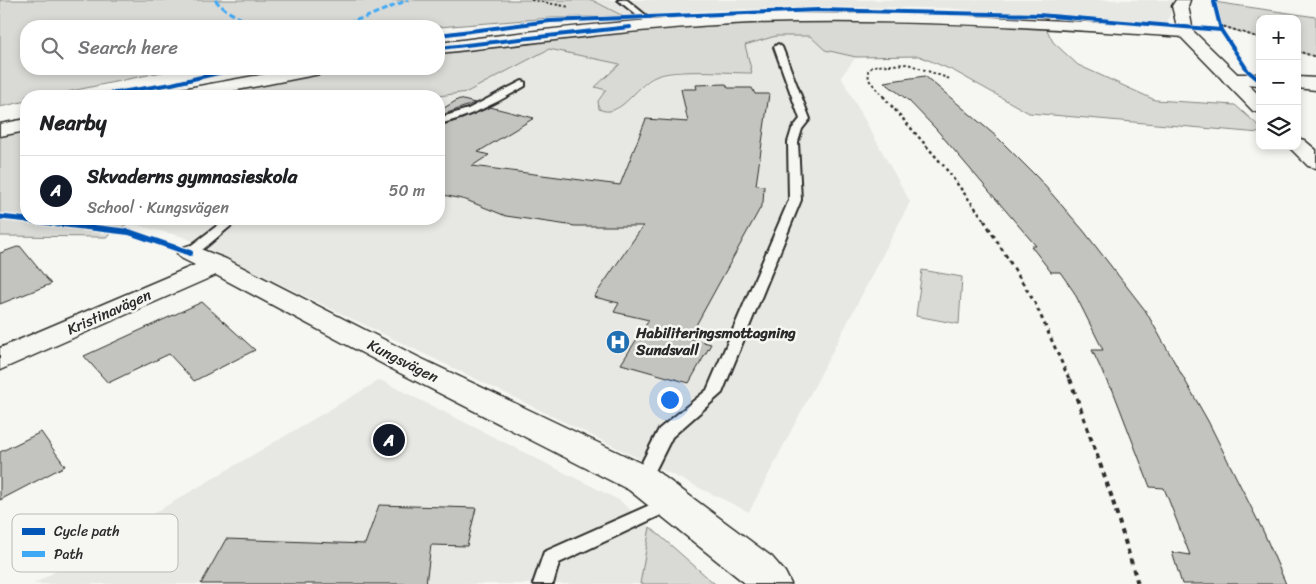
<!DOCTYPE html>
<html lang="en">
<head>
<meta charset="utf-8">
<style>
  body { margin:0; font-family:Sriracha,sans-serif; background:#f6f6f6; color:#202124 }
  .controls { position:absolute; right:15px; top:15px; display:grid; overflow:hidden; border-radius:10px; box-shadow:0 2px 8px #0003 }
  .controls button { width:45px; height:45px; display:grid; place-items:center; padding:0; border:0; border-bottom:1px solid #e0e0e0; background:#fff; color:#202124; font:25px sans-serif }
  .you { position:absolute; left:669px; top:399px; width:18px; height:18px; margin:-12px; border:4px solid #fff; border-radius:50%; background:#1a73e8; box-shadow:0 0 0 8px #1a73e833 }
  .badge { display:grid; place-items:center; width:32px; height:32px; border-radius:50%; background:#111827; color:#fff; font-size:16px; font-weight:700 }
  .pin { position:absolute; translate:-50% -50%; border:2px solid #fff; box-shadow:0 1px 5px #0006 }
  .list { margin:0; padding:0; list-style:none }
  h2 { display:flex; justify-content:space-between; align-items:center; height:65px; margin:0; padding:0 20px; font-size:21px }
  h2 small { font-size:16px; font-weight:400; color:#757577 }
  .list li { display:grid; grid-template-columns:32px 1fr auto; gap:15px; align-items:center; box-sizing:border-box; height:70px; padding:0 20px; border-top:1px solid #e0e0e0 }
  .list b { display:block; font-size:19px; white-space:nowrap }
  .list p { margin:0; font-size:16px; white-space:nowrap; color:#757577 }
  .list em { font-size:16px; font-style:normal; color:#757577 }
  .icon { flex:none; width:28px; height:28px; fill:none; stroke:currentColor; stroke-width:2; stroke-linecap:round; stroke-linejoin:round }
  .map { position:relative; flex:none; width:1316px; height:584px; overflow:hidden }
  .search { position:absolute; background:#fff; box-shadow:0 2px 8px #0003; left:20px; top:20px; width:425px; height:55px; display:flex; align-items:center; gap:12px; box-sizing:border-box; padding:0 18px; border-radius:20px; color:#757577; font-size:19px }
  .panel { position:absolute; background:#fff; box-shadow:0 2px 8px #0003; left:20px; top:90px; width:425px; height:135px; border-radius:20px }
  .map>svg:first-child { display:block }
</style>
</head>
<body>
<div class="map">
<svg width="1316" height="584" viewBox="0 0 1316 584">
  <rect width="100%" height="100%" fill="#f6f6f2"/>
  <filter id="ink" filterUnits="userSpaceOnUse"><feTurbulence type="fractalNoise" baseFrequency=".02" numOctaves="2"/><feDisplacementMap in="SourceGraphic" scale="10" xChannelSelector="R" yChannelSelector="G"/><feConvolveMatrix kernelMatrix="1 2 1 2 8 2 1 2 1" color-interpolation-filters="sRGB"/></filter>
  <g filter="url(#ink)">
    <path fill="#e7e7e3" d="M592,0H1175L1167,23L943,8L829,7L721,10L623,16Z
      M776,36H811L825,50L856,57L841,77L910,202L749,512L184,237L129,223L135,219H439V96L467,92L549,49L620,64L596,86L606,90L598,101L616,111L633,93L656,77L687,72L751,73L744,45Z
      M380,380L619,500L715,584H34Z"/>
    <path fill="#d9d9d5" stroke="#828280" d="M0,0H592L623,16L550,18L439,27L26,26V69H176L48,96H26V101L0,107Z
      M1214,2L1316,17V57L1297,51V19H1260V38L1219,25Z
      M837,21L1001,25L1046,28L1053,42L1078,65L1155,100L1235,105L1260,127V133L1029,113L954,71L919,56L856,57L825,50L810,36H776L745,45L752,73C728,73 675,68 655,77C635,86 620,120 599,109L598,101L606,90L595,87L620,64L549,49L467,92L439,96H203L347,69H439V53L571,36L741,24Z
      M26,131V219H135L106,237L0,236V136Z
      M922,270L962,277L959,324L916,316Z
      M650,527L715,584H640Z"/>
    <path fill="#c3c3c0" stroke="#2b2b2b" d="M925,76L997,137L1038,178L1083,230L1145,310L1208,421L1264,533L1286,584H1182L1172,552L1190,555L1164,488L1150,487L1112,388H1110L1092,350H1103L1074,292L1060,272H1051L1031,246H1036L936,129L909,101L884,82Z
      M726,84L728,88H752L755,94H769L756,185L764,186L763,203L689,338L711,344L689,383L621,364L649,320L614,312L619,303L594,297L643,226H575L506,216L466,200L439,194V126L462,119L490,107L534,118L478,152L489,155L472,166L620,185L646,119L688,122L681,89H697L696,85Z
      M459,99L475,103L439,116V111Z
      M20,246L51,284L0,304V253Z
      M202,302L255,350L194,381L169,354L108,383L84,356Z
      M41,432L65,466L0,500V452Z
      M379,505L476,508L467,546L431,545L426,584H201L226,539L365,544Z"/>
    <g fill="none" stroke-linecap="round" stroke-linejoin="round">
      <g stroke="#2b2b2b" stroke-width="4">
        <path id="service" d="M618,0H627L658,25L651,27Z
          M778,44L782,47L810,119L802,129L798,142L801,200L722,393L672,437L648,485L642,487L636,485L633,480L659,429L707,390L789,200L788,142L792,129L800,119L774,47Z
          M522,81L525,82V86C498,102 470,117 439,124V118L468,109Z
          M226,219H239L195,256H185L184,253L185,250Z
          M670,496L676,498L679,503L676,508L559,563L553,584H533L544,552Z"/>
      </g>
      <g stroke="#2b2b2b" stroke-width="3">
        <path id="minor" d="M773,13L928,14L1185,27L1193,32L1185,37C1034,27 883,17 732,24C634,29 537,43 439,53V43C550,28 661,17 773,13Z
          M293,69H329L326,73L320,74L206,96H167L170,92L177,90Z
          M1231,74H1260V85L1225,83L1222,79L1225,75Z
          M1297,77L1316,78V90L1297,88Z
          M26,119V131L0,136V124Z
          M190,245L226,259L418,357L655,470L772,557L785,572L791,584H746L629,490L396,371L216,275L0,370V348L195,265L181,258L177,253L181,248Z"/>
      </g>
      <g stroke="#2b2b2b" stroke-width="3">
        <path id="tertiary" d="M1176,0H1190L1188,6L1193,31L1260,96V113L1253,111L1179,35L1172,6Z
          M1297,138L1304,140L1316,150V168L1308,166L1288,146H1297Z"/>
      </g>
      <path stroke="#2b2b2b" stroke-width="2" stroke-dasharray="2.5 2.5" stroke-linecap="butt" d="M531,0L570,7
        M1219,25L1260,38
        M1297,51L1316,57
        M884,97L869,80L868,71L873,66L908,64L950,79"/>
      <path stroke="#2b2b2b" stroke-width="2.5" stroke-dasharray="3 3" stroke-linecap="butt" d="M883,96L943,165L985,221"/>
      <path stroke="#2b2b2b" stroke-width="3" stroke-dasharray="4 4" stroke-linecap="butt" d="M984,220L1035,303L1070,381"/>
      <path stroke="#2b2b2b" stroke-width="4" stroke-dasharray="5 5" stroke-linecap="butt" d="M1070,379L1111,495L1138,584"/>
      <use href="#service" fill="#f6f6f2" fill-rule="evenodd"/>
      <use href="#minor" fill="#f6f6f2" fill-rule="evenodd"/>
      <use href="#tertiary" fill="#f6f6f2" fill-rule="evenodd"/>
      <path stroke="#3fa9f5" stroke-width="3" stroke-dasharray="6 3" stroke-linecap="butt" d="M215,0C234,20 255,25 281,26
        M284,26L343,23L364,18L408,0"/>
      <g stroke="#f6f6f2" stroke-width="5.5">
        <path id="cycleway-far2" d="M1216,0L1214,2L1221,30L1248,71L1260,81
          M439,35L550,21L818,10L1039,15L1221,30
          M439,48L630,27
          M95,96L172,84L235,69"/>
      </g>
      <g stroke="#f6f6f2" stroke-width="8">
        <path id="cycleway-far1" d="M0,217L39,221"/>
      </g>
      <g stroke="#f6f6f2" stroke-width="9">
        <path id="cycleway" d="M28,220L129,232L190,253"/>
      </g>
      <use href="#cycleway-far2" stroke="#0057b8" stroke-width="4"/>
      <use href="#cycleway-far1" stroke="#0057b8" stroke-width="5"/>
      <use href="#cycleway" stroke="#0057b8" stroke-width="6"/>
    </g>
  </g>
  <defs>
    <g id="hospital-disc" transform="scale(1.25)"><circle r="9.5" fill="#1f6fb2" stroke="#f6f6f2"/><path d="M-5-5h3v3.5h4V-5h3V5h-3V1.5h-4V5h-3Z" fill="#fff"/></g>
  </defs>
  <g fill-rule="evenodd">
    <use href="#hospital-disc" x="618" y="342"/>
  </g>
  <g text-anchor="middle" stroke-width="5" stroke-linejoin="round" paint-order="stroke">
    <g font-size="15" fill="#2b2b2b" stroke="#f6f6f2">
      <text transform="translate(109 312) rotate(-24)" y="5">Kristinavägen</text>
      <text transform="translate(403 361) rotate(27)" y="5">Kungsvägen</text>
    </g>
    <g font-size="15" font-weight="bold" fill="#2b2b2b" stroke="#f6f6f2" text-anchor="start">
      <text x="636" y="338">Habiliteringsmottagning<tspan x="636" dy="17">Sundsvall</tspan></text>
    </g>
  </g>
  <rect x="12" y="514" width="166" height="58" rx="8" fill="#f6f6f2" stroke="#b9b9b6" stroke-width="1"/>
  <rect x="22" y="528" width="23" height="7" fill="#0057b8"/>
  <rect x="22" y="551" width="23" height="6" fill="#3fa9f5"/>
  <g font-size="14" fill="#2b2b2b">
    <text x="54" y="536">Cycle path</text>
    <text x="54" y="559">Path</text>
  </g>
</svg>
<div class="controls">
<button>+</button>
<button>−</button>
<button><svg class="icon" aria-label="layers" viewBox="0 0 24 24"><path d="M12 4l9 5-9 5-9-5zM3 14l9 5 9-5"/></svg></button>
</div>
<div class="you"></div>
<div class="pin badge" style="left:389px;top:440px">A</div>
<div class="search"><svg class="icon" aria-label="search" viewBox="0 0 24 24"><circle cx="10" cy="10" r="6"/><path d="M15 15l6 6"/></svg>Search here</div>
<section class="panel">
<h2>Nearby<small></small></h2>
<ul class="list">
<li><span class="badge">A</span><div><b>Skvaderns gymnasieskola</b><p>School · Kungsvägen</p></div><em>50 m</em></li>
</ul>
</section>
</div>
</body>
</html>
